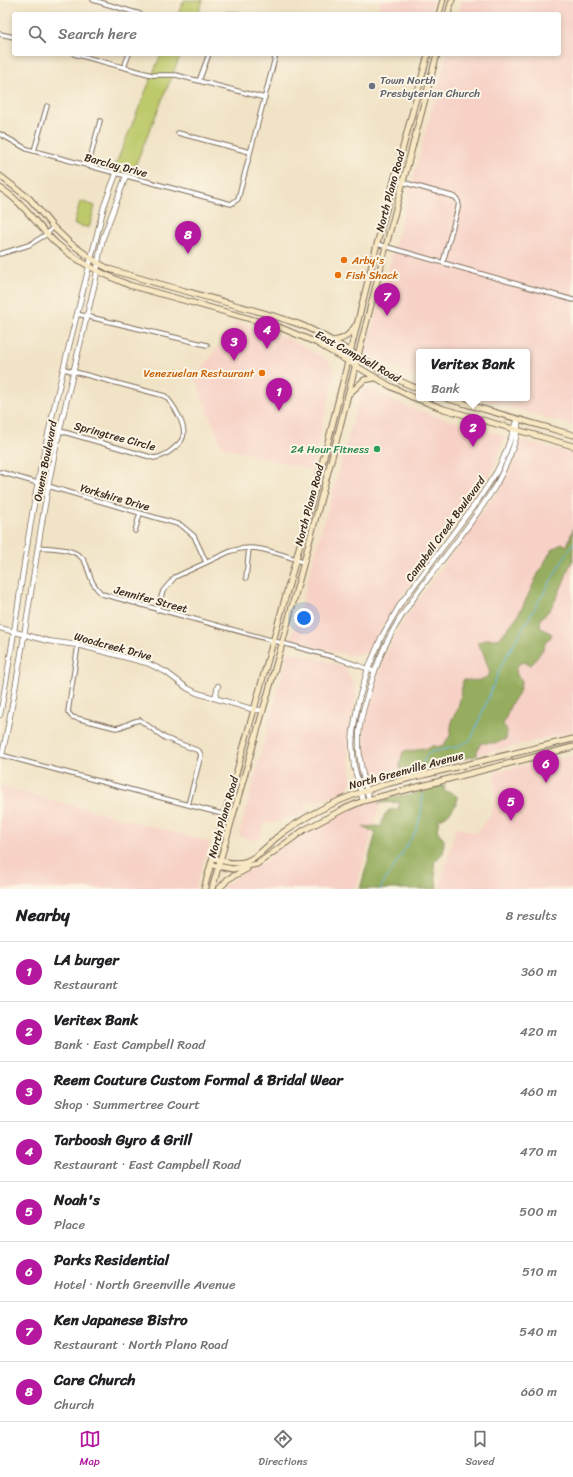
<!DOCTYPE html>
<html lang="en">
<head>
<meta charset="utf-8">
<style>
  body { margin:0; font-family:Sriracha,sans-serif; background:#f2f2f2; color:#202124 }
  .you { position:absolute; left:304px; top:618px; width:14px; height:14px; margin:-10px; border:3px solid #fff; border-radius:50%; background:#1a73e8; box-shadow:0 0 0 6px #1a73e833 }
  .badge { display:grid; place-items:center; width:26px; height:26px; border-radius:50%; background:#b5179e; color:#fff; font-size:13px; font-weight:700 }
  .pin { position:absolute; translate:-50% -33px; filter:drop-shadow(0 1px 2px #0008) }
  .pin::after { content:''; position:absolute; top:21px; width:14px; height:12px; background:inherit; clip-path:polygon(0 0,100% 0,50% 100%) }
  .popup { position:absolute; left:416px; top:349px; width:114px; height:52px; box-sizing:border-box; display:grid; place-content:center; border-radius:4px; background:#fff; filter:drop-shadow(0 1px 3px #0005); font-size:13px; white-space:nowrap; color:#757577 }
  .popup b { font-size:15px; color:#202124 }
  .popup::after { content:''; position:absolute; left:50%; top:100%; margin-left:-8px; border:8px solid transparent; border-top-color:#fff }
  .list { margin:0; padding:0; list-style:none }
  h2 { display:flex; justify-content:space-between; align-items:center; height:52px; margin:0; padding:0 16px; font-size:17px }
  h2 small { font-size:13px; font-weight:400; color:#757577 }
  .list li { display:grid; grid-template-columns:26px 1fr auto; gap:12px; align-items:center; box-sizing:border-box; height:60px; padding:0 16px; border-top:1px solid #e0e0e0 }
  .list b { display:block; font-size:15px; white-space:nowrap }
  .list p { margin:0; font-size:13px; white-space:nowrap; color:#757577 }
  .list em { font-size:13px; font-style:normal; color:#757577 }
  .icon { flex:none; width:22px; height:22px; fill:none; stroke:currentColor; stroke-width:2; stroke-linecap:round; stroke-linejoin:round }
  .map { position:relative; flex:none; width:573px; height:889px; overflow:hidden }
  .search { position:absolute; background:#fff; box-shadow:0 2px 6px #0003; left:12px; right:12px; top:12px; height:44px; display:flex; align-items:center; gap:10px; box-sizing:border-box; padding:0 14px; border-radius:4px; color:#757577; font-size:15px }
  .sheet { height:532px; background:#fff }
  nav { display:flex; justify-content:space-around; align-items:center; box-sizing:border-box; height:56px; border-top:1px solid #e0e0e0; background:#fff; font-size:11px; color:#757577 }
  nav a { display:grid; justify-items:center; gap:2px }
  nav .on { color:#b5179e }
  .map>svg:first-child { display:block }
</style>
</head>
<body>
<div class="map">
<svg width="573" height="889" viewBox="0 0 573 889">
  <rect width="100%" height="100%" fill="#fcf5e5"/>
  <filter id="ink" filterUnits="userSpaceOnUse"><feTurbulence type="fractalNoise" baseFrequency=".025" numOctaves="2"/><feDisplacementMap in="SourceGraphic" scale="8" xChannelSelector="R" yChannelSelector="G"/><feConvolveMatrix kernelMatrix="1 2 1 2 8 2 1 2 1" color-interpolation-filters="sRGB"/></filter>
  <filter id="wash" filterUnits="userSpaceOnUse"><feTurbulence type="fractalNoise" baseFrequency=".012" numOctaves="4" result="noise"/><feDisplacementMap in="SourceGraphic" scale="16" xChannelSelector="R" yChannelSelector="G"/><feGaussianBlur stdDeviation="0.9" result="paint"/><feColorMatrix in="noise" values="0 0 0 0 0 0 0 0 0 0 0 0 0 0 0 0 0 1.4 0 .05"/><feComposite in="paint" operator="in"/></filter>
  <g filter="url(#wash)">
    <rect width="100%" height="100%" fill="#f1e3c6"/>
    <path fill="#f7d1c6" d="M381,0H434L430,14H377Z
      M462,0H573V426L479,398H527V352H419V378L365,354L447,54H559V14H458Z
      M236,323L287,338L325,358L336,371L311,470L222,447L195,378Z
      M362,387H367L369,389L400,404L435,416L506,436L490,476L398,601L383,626L371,652L348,655L291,640Z
      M521,440L573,454V731L373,781L369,780L365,768L363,754L365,725L369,706L378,675L385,656L396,633L408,614L498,491L513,463Z
      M291,652L343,666L348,673L356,688V696L351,723L348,750L352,780L346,790L338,792V795L305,803L307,811L303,812V814L285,819L275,823H264L260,839L257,838L256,841L239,836L287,655Z
      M573,754V889H439L456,827L476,833L490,816L495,801V783L494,776L497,772L551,758L565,757Z
      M0,786L210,842L195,889H0Z
      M382,798L356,889H219L243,873L263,863L289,842L334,818L361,805Z"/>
    <path fill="#bdc96a" stroke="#7c7a44" d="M184,0H203L198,14H178Z
      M161,54H181L131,176L113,171Z
      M80,201L95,206L89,228L74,224Z"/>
    <path fill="#96ad5e" stroke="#686c3e" d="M573,529V561C568,567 567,574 564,581C559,593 552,611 541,618L540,627L552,634L550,638L546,641L543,649L533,663L531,665L523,662L519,664L516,669L517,675L522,680L518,695L511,704L503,725L507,730L506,739L497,743H481L477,751V756L454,760L403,774C397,768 401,759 403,752L407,750L410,752L422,748L427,749L435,745L437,747L443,745L450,736L452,719L457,711L461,696L463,680C475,680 483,683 490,673L483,652L477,643L487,639H499L516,618L523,606L537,576L551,551L562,543L567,546Z
      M431,786H445L444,790L446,792C452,792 454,793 458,798C456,807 448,817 439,819L437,830L444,840L443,853L434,862L437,889H360L376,833L363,827L377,826L381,827L384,816L389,810L398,809L400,802L378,803C383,801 388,798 393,797C403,794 412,799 419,789L426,792Z"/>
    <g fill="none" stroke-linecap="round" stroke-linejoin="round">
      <path stroke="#69b8e3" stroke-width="1" d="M422,769L425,757L431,752L456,747L471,740L502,664L573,543
        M380,889L416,831L421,814L423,793"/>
    </g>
  </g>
  <g filter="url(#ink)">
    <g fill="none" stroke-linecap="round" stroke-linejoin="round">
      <g stroke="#7b6b59" stroke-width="5.5">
        <path id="minor" d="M93,0L140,14
          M228,14H238
          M0,34L14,37
          M74,54L152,75H176L265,98
          M124,67L129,54
          M199,81L209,54
          M178,133L250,152
          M0,134L27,149L34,151L231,204L238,199L276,54
          M34,151L47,106
          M88,166L100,121
          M395,180L455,197C459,201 459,203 458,208L443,262
          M377,244L573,300
          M0,254L29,245L47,234L53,227
          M77,314L207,345
          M50,428L154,458C162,457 167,454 173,449C177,445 182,442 183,437C187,426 173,404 165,396L64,369
          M0,472L181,525L194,536L206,562
          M135,531L140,513
          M38,547C54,549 79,547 86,564C91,578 91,584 102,594L337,658L374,671
          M246,578L249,548
          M157,610L163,591L175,577L231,551C237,549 243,548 250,548C263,548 292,557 304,563
          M78,645L68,712L72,717L116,728C125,727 131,721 140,720L165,738L199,751L201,755L188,805
          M1,755L226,815"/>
      </g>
      <g stroke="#7b6b59" stroke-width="6">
        <path id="tertiary" d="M0,628L48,641L78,645L147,663L166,672L187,688L197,693L255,710H262
          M215,698L218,686
          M0,715C15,638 23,559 38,482C56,389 82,298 104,206L116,174
          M2,755C22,666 32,576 48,487C61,416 80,347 96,278L99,256L103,238L126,176
          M369,799C363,779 358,758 359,737C359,722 364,707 368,693C374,672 381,652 391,634C421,580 466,536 497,483C506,466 519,439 518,420
          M363,801L354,766L352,744L353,732L358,702L368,669L382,636L401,603L478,500L496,473L503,459L518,419"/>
      </g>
      <g stroke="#7b6b59" stroke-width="7">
        <path id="secondary" d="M439,14L443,0
          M448,14L452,0
          M0,176L30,199L53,227L70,243L98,263L109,269C151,282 193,293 235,305C257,311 280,317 301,325C343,342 377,374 419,389
          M0,188C23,202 37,226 57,244C79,263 103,274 129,285L279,327L317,343L390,386L412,397L444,409L573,446
          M331,341C343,340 349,336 355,326
          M349,394L364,380L375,378
          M445,398L573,435
          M214,858C224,862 236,865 247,861C258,857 267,846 276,838C282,833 289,828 296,824C324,805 354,794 386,784L573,739
          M212,865L233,869L257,864L304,830L344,809L363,801L573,747
          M204,889L296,559L329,438L377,244L428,54
          M212,889L282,644L336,442L386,246L437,54
          M219,889L228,879L247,869"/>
      </g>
      <use href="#minor" stroke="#fff" stroke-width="3.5"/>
      <use href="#tertiary" stroke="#fff" stroke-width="4.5"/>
      <use href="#secondary" stroke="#f8e8c3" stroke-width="5"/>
    </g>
  </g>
  <circle fill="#6b7280" stroke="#fcf5e5" stroke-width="1.5" cx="372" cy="86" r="4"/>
  <g fill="#e8710a" stroke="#fcf5e5" stroke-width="1.5">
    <circle cx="344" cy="260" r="4"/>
    <circle cx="338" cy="275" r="4"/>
    <circle cx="262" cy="373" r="4"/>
  </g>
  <circle fill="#2e9e5b" stroke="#fcf5e5" stroke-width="1.5" cx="377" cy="449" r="4"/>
  <g text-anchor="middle" stroke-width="4" stroke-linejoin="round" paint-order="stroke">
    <g font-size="11" fill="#5b616d" stroke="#fcf5e5" text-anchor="start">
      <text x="380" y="84">Town North<tspan x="380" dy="13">Presbyterian Church</tspan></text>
    </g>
    <g font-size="11" fill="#3b2a1e" stroke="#fcf5e5">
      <text transform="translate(116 165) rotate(15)" y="4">Barclay Drive</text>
      <text transform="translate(390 191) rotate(-75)" y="4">North Plano Road</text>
      <text transform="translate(358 356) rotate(29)" y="4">East Campbell Road</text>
      <text transform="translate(115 436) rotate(15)" y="4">Springtree Circle</text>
      <text transform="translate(45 461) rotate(-79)" y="4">Owens Boulevard</text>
      <text transform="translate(115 497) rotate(16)" y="4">Yorkshire Drive</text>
      <text transform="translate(309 505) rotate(-75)" y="4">North Plano Road</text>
      <text transform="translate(445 529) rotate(-54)" y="4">Campbell Creek Boulevard</text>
      <text transform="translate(151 599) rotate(15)" y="4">Jennifer Street</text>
      <text transform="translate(113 646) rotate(15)" y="4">Woodcreek Drive</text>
      <text transform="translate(406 770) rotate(-15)" y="4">North Greenville Avenue</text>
      <text transform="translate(223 817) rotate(-74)" y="4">North Plano Road</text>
    </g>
    <g font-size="11" fill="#c56008" stroke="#fcf5e5" text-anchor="start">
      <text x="352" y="264">Arby's</text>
      <text x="346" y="279">Fish Shack</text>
      <text x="254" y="377" text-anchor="end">Venezuelan Restaurant</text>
    </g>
    <g font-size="11" fill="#27864d" stroke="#fcf5e5" text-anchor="end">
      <text x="369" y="453">24 Hour Fitness</text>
    </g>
  </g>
</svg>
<div class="you"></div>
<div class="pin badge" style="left:279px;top:411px">1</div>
<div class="pin badge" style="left:473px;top:447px">2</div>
<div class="popup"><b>Veritex Bank</b>Bank</div>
<div class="pin badge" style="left:234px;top:361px">3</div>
<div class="pin badge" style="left:267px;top:349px">4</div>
<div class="pin badge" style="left:511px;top:821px">5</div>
<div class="pin badge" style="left:546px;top:783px">6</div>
<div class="pin badge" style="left:387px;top:316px">7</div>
<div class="pin badge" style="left:188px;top:254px">8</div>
<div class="search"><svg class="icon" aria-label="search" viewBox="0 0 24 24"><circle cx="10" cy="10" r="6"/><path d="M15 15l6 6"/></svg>Search here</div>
</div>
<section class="sheet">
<h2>Nearby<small>8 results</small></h2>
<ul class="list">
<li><span class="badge">1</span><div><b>LA burger</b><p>Restaurant</p></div><em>360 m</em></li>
<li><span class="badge">2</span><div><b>Veritex Bank</b><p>Bank · East Campbell Road</p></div><em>420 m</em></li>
<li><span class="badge">3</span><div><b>Reem Couture Custom Formal &amp; Bridal Wear</b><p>Shop · Summertree Court</p></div><em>460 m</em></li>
<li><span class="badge">4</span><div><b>Tarboosh Gyro &amp; Grill</b><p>Restaurant · East Campbell Road</p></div><em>470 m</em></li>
<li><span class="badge">5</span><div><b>Noah's</b><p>Place</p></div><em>500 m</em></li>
<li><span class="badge">6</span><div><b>Parks Residential</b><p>Hotel · North Greenville Avenue</p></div><em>510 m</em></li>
<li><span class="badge">7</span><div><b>Ken Japanese Bistro</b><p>Restaurant · North Plano Road</p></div><em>540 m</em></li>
<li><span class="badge">8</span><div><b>Care Church</b><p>Church</p></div><em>660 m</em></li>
</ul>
</section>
<nav>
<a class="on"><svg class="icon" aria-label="map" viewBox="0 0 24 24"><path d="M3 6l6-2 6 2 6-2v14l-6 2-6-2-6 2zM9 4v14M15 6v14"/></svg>Map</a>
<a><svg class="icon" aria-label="directions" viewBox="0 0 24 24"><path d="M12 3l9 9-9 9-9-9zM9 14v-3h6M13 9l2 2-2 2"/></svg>Directions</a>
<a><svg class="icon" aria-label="saved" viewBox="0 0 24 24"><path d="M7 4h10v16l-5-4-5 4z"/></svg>Saved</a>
</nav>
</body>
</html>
